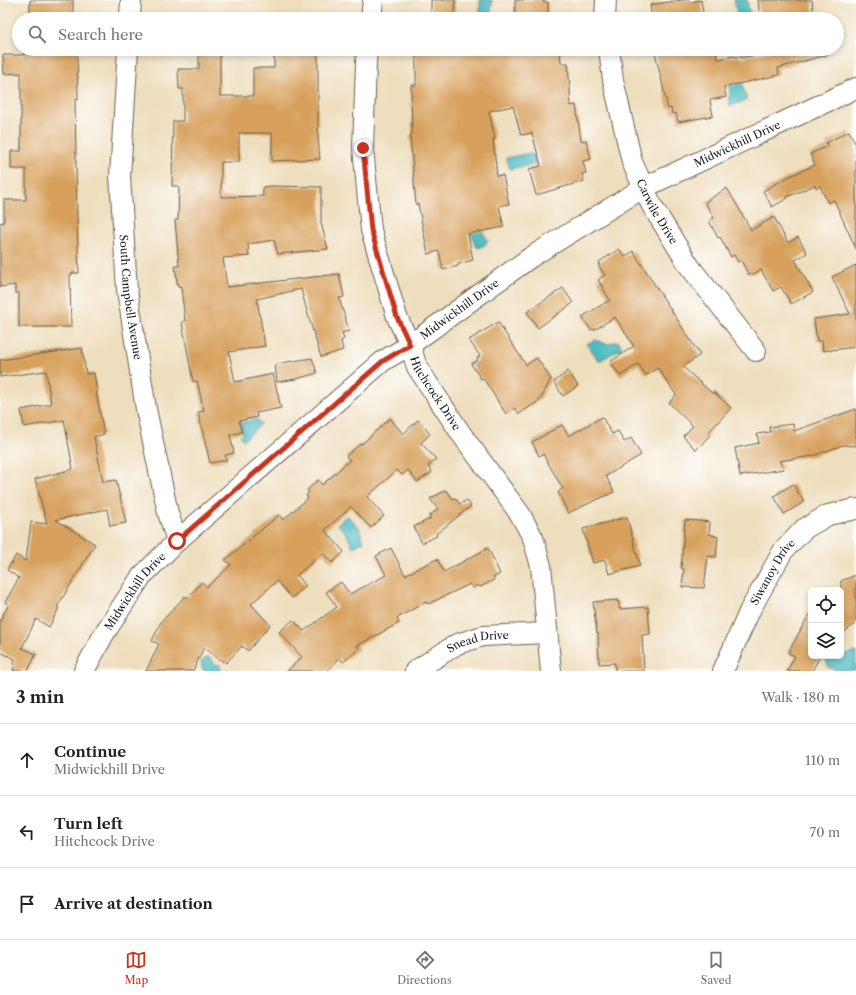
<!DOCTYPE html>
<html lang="en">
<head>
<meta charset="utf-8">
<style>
  body { margin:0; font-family:"Libre Caslon Text",serif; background:#f6f6f6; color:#222 }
  .controls { position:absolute; right:12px; bottom:12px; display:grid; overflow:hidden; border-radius:6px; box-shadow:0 2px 6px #0003 }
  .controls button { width:36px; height:36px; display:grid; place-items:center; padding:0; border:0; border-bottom:1px solid #e0e0e0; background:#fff; color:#222; font:20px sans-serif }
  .stop { position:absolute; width:12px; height:12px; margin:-9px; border:3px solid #c8321e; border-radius:50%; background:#fff }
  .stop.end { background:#c8321e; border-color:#fff; box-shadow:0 1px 4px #0008 }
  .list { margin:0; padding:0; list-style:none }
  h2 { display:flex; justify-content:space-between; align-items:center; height:52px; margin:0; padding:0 16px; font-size:17px }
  h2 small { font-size:13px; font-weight:400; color:#767676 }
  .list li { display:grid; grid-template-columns:26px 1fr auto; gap:12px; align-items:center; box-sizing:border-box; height:72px; padding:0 16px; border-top:1px solid #e0e0e0 }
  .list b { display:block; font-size:15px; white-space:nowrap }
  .list p { margin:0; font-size:13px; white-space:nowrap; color:#767676 }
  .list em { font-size:13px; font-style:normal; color:#767676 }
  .icon { flex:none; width:22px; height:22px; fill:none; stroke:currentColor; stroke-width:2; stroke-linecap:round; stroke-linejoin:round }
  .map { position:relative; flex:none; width:856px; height:671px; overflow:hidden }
  .search { position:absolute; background:#fff; box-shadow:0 2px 6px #0003; left:12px; right:12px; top:12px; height:44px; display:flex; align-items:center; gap:10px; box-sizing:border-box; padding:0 14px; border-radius:22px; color:#767676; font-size:15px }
  .sheet { height:268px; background:#fff }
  nav { display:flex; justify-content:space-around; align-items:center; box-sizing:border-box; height:56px; border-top:1px solid #e0e0e0; background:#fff; font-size:11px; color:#767676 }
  nav a { display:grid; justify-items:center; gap:2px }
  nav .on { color:#c8321e }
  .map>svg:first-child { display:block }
</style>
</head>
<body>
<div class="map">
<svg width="856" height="671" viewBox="0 0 856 671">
  <rect width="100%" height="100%" fill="#fff"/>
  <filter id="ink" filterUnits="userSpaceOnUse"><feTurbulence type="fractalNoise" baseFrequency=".025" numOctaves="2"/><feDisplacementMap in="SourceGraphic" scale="8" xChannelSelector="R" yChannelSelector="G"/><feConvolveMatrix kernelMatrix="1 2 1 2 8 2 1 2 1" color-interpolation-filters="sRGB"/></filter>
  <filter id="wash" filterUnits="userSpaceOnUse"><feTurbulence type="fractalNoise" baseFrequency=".012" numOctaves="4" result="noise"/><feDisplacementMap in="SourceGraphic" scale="16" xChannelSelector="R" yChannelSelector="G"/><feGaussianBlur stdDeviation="0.9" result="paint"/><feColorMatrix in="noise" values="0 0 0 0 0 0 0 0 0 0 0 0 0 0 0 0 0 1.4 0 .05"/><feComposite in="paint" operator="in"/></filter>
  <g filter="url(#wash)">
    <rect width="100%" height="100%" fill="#eedebd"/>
    <path fill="#4cbbc1" stroke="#346c6e" d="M480,0H492L491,19H477L480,13Z
      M734,0H747L751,19H738Z
      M741,80L747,100L730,106L729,99L731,81Z
      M530,153L534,155L536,164L510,169L506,158Z
      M479,227L488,240L485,245L478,248L475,245L474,239L469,232Z
      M595,340L607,344L618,341L622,348L599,361L587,344Z
      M257,419L261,424L244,440L240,436L243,433L241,423Z
      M347,515L359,527L364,542L353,547L345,532L337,524Z
      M856,652V670L842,671L829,668L825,658L826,656H841V655Z
      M209,657L212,660L214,664L220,665L221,671H205L202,669L201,661Z"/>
    <g id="blocks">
      <path fill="#d7a15d" d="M30,0H73V19H30Z
        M431,0H455V19H431Z
        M515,0H543V2H548V19H515Z
        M681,0H689V2L701,0L704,19H652L650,5Z
        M758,0H812L814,19H760Z
        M24,49H77L78,100H75L77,219L79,273H72V275H70L71,327H19V293H15V285L0,287V223L4,222V200H26V169H11V151H21V73L4,74L3,55H24Z
        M199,49H220V96H253V68H274V49H318V138L320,159L272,161V133H239V162H221V197L263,196V187L270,186L321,187V223L328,249L278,254L274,240L248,244L249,256L223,258L227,287L339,274L344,297L339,298L349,331L342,333L344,339L341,341L343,350L321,357L308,315L301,289L257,299L265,346L229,352L235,382L273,374L281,408L256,413L257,417L239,421L242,432L230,435L234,453L225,455L227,460L210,463L198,412L204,411L197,381L193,382L182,322L185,321L181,286L178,287L175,266H179L175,220H178L179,186H172L173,121H183V89H179L178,69H199Z
        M416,49H560L561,63H568L571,106L576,105L581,141L586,140L591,159L583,161L586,173L582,174L584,181L536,195L529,169L541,166L532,133L521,135L513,106L489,111L495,139H493L497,176L503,175L509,204L499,206L504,227L468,234L473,260L458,264V266L443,270L439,251L428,254L418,204L416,205L410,135H412L411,85H416Z
        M670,49H715L718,59L734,56L735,57L741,56V58L781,49H826L827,55L778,68L779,75L724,87L726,97L710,100L713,116L678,122L676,113L672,114L671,108L668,109L655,52Z
        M849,131L856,145V249L834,200L828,203L820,186L816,188L815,185L787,197L788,198L772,207L763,191L788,177L815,165L810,154L828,146L826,143Z
        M727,188L751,230L774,217L788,243L798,237L807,253L795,260L813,292L791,304L781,287L773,291L761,270L751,275L750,274H748L741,260L738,262L734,255L731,257L720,237L718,238L709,221L714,218L705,202Z
        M619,249L625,257L633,251L700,355L683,367L713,394L714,392L731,408L708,433L710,435L696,450L683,436L693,426L669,403L676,395L658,368L646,375L638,364L620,376L610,362L634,346L615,317L594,330L593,329L591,330L582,317L610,300L598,280L605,275L598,265L600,264L599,262Z
        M856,265V347L823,351L822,341H817L814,319L850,314L832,277Z
        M563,288L573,303L538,328L527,312Z
        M498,322L526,365L537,358L551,379L540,400L519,414L515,408L506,414L483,378L481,379L471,364L478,360L477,358L480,356L469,340Z
        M82,348L86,374L94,373L97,392H96L104,434L94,437L103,482L116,480L126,523L110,526L107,509L56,520L95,544L57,607L59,608L49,627L36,619L22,648L36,654L28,671H13L15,664L13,663L15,659L0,652V621L9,604L5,602L19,578L7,570L16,555L26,561L31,522L47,524L35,479L73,469L64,420L24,427L21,410L51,404L46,371L0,377V360Z
        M312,358L317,373L296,379L277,382L275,364Z
        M568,371L578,386L563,396L554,382Z
        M856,409V446L843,445L813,456L779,461L784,469L740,476L735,448L759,443L757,434L770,432L769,427L793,424L794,431Z
        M602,417L612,434L618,431L624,442L631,438L641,455L606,476L614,492L568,513L558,492L563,489L543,454L539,456L532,442L562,425L569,436Z
        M390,418L403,434L418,420L430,434L421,443L436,459L428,466L432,472L417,482L408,470L402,475L397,470L367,497L384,516L371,528L351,507L325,530L344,552L332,563L323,553L297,575L306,586L292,598L277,581L251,604L270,625L248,651L242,646L226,663L224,661L223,662L220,659L219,660L204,647L193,671H146L159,644L152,641L161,622L185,596L187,598L202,582L207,587L231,565L225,560L279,515L283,520L308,498L306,496L309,492L307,490L318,480L322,485L350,460L346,456L361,443L362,444Z
        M793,484L804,502L784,514L774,496Z
        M446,490L453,499L455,498L460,504L467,500L471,506L436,534L437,536L422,543L414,527L431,518L429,516L438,509L430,499Z
        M627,517L640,566L609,574L605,560L593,563L583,529Z
        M685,520L710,522L709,534L718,537L716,557L708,556L704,588L682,587L684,569L681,568Z
        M391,548L405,575L437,559L444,572L488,548L500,574L493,578L494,580L480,587L478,585L472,588L470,584L428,604L426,602L397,618L399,623L357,646L359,649L343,662L340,658L326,671H287L302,657L279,632L293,620L304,631L337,607L326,592L341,582L350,594L386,575L376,556Z
        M856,575V623L841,635V581Z
        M617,600V602H619V609L648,607L650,634L642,635L644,671H615V663L599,664L598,633H597L593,602Z
        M811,611V656H820L812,671H787L795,656L788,653Z"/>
    </g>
  </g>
  <g filter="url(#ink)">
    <use href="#blocks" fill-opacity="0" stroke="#666054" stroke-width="1"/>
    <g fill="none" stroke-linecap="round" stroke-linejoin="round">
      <g stroke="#666054" stroke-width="22">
        <g id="minor">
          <path d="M130,19L131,0"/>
          <path d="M371,19L373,0"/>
          <path d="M605,19L606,0"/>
          <path id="s1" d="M128,49L120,176L127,290L146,409L168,513L177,541"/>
          <path id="s2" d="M367,49L366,64L363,148L371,230L397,317L410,345L417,367L462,435L520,514L533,538L541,566L551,671"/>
          <path id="s3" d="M609,49L613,80L632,162L652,206L690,267L756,351"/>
          <path id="s4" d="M84,671L104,634L141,577L177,541L383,361L410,345L531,257L643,188L856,88"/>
          <path id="s5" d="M415,671L457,644L483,636L547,633"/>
          <path id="s6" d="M723,671L750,610L783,551L804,529L828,515L856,509"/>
        </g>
      </g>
      <use href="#minor" stroke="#fff" stroke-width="20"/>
    </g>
  </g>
  <g fill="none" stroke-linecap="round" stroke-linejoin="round" filter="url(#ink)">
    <path stroke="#c8321e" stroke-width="5" d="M177,541L383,361L410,345L397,317L371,230L363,148"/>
  </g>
  <g text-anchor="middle" stroke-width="3" stroke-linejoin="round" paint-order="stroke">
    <g font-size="11" fill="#1c1c1c" stroke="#fff">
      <text dy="4" stroke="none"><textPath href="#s4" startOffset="851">Midwickhill Drive</textPath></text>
      <text dy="4" stroke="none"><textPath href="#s3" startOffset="171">Carwile Drive</textPath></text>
      <text dy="4" stroke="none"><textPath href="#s1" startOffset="249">South Campbell Avenue</textPath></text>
      <text dy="4" stroke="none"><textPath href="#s4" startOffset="527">Midwickhill Drive</textPath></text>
      <text dy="4" stroke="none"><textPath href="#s2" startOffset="358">Hitchcock Drive</textPath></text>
      <text dy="4" stroke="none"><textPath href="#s6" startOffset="111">Siwanoy Drive</textPath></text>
      <text dy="4" stroke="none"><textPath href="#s4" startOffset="95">Midwickhill Drive</textPath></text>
      <text dy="4" stroke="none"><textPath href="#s5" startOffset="71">Snead Drive</textPath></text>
    </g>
  </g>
</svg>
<div class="controls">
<button><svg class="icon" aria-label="locate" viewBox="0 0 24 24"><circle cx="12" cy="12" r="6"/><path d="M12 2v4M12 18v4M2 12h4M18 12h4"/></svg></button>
<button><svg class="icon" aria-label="layers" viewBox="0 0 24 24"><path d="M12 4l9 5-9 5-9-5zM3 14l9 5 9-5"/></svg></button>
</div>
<div class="stop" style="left:177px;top:541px"></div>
<div class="stop end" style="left:363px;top:148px"></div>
<div class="search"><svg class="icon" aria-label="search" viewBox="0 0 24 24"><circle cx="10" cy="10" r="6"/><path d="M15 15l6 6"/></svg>Search here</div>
</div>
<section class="sheet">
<h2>3 min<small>Walk · 180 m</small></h2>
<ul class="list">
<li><svg class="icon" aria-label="ahead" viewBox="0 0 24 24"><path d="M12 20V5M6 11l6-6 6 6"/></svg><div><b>Continue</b><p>Midwickhill Drive</p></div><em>110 m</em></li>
<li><svg class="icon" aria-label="left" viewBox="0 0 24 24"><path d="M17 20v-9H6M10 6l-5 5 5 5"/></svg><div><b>Turn left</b><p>Hitchcock Drive</p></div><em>70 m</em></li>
<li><svg class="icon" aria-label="arrive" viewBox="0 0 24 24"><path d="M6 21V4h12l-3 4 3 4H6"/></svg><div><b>Arrive at destination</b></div></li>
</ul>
</section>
<nav>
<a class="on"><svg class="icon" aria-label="map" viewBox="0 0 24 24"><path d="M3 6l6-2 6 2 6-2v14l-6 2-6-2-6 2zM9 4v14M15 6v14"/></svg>Map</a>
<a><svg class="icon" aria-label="directions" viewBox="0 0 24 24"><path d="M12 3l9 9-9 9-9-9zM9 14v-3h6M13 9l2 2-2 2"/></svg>Directions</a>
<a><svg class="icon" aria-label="saved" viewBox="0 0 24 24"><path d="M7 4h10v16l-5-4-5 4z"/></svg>Saved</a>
</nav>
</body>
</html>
